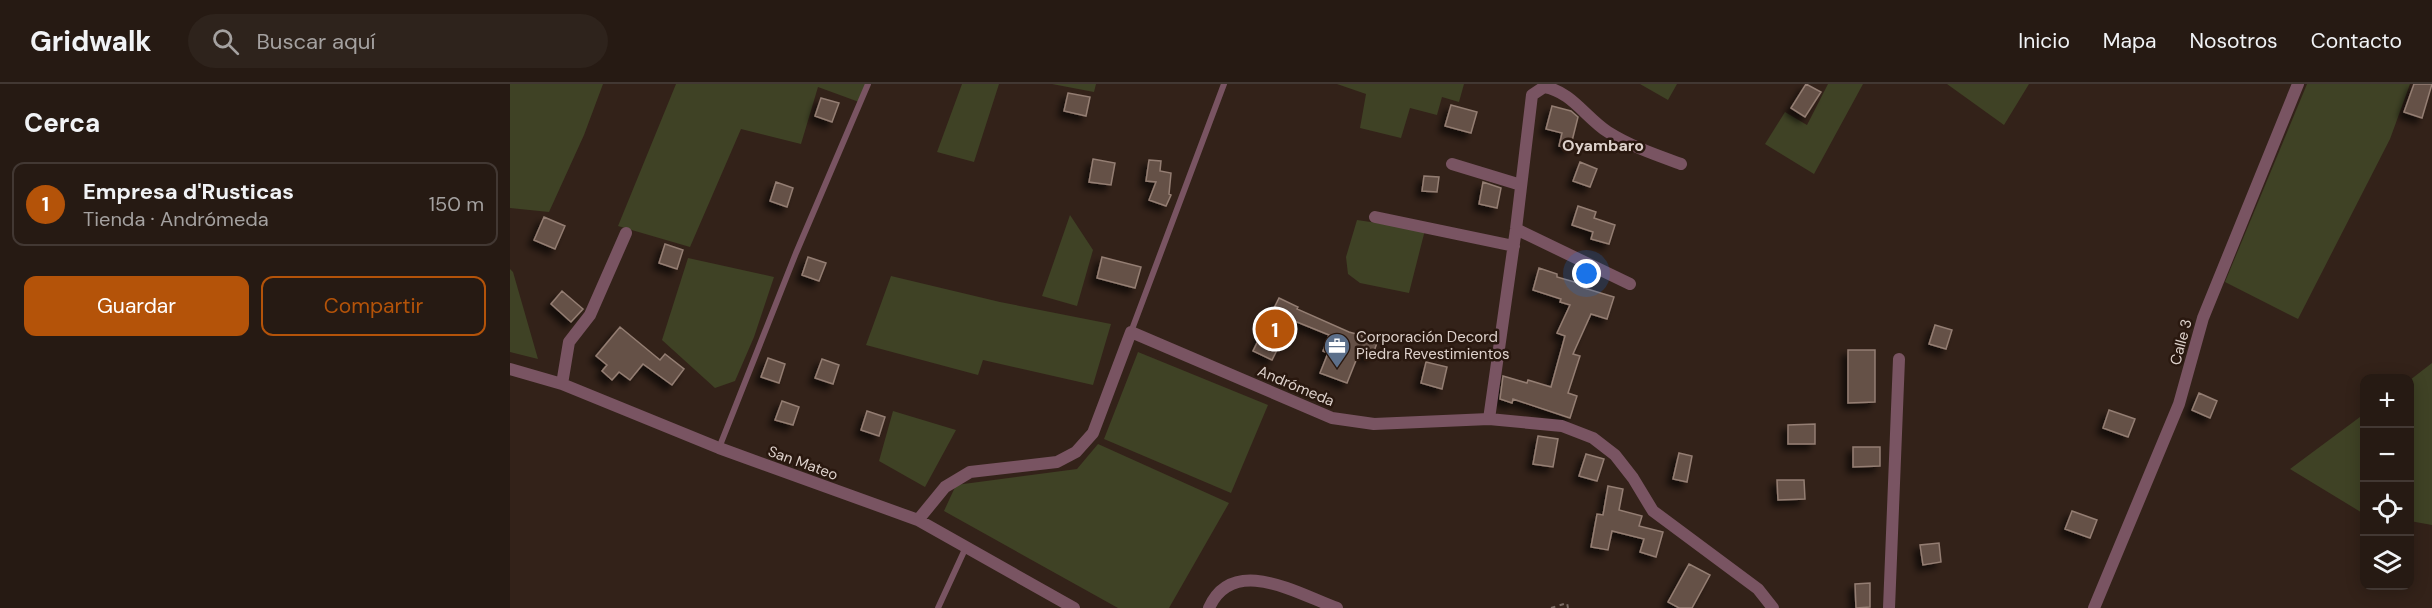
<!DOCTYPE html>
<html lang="es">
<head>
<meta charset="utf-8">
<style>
  body { margin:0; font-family:"DM Sans",sans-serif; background:#2e231c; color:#f1f3f6 }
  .controls { position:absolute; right:18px; bottom:18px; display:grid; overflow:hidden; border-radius:12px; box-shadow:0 3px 15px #0003 }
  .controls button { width:54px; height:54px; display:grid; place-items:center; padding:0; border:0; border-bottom:2px solid #423833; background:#261a13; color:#f1f3f6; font:30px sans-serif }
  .you { position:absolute; left:1077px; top:190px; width:21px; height:21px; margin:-15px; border:4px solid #fff; border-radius:50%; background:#1a73e8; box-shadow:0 0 0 9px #1a73e833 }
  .badge { display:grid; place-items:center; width:39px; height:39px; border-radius:50%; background:#b45309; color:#fff; font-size:20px; font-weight:700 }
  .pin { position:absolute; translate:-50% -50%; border:3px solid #fff; box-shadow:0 2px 6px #0006 }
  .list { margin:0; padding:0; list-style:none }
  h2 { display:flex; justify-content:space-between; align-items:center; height:78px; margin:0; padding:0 24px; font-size:26px }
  h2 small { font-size:20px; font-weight:400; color:#a4a1a0 }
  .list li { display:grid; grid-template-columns:39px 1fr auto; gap:18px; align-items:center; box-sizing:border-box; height:84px; margin:0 12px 12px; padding:0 12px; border:2px solid #423833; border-radius:12px }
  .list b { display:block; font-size:22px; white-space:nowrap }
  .list p { margin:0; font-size:20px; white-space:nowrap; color:#a4a1a0 }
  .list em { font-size:20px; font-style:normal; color:#a4a1a0 }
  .actions { display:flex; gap:12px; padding:18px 24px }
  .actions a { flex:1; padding:14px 0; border:2px solid #b45309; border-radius:12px; text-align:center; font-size:21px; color:#b45309 }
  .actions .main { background:#b45309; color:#fff }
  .icon { flex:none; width:33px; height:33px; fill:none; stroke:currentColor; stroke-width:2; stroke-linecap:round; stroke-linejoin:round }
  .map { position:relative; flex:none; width:1922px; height:524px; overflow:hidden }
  header { display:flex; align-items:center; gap:36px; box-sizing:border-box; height:84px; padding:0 30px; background:#261a13; border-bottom:2px solid #423833 }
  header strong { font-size:28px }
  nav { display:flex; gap:33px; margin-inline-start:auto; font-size:21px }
  .search { width:420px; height:54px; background:#2e231c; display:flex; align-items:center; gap:15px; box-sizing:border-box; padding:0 21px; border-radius:33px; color:#a4a1a0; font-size:22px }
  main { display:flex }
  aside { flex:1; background:#261a13 }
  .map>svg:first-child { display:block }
</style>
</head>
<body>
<header>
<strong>Gridwalk</strong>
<div class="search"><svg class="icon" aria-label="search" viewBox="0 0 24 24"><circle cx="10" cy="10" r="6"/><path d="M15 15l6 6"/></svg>Buscar aquí</div>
<nav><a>Inicio</a><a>Mapa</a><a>Nosotros</a><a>Contacto</a></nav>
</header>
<main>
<aside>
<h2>Cerca<small></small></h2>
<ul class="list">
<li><span class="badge">1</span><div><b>Empresa d'Rusticas</b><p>Tienda · Andrómeda</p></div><em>150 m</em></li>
</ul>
<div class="actions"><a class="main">Guardar</a><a>Compartir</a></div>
</aside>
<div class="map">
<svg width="1922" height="524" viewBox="0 0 1922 524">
  <defs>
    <filter id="shadow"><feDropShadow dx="-5.5" dy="5.5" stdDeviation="3" flood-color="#0009"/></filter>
  </defs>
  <rect width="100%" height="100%" fill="#332219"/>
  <path fill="#3f4225" d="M0,0H93L74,51L39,128L0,124Z
    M166,0H357L349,18L308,3L291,60L231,45L180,163L108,142Z
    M452,0H489L464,78L427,68Z
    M542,0H586L584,8Z
    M827,0H954L949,18L932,13L927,31L900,24L891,54L850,44L856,10Z
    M1130,0H1167L1158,16Z
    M1318,0H1353L1304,90L1255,60L1275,28L1297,41Z
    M1437,0H1519L1494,41Z
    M1797,0H1900L1880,55L1788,235L1715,198Z
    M560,131L583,166L567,222L532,212Z
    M847,136L915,146L899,209L850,199L838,190L836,173Z
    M178,174L264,193L244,253L225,297L205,304L152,256Z
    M0,185L3,188L28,275L0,268Z
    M381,192L490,218L601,240L583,301L473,276L468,291L356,261Z
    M628,268L758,321L721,409L594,355Z
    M1922,279V441L1900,437V296Z
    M383,327L446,346L415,403L369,377Z
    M1854,330V430L1780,385Z
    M588,360L719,419L659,524H608L434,427L446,401L567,385Z"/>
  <path fill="#655147" stroke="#947e73" stroke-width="1.5" filter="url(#shadow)" d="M1296,0L1311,8L1295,33L1281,24Z
    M1904,0H1922L1912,34L1894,28Z
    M558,9L580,13L576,32L554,27Z
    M311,14L329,19L322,38L305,32Z
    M941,21L967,28L961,49L935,42Z
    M1042,22L1061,27L1068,33L1060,65L1049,62L1052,49L1036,45Z
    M583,75L605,79L601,101L579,98Z
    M639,76L651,77L650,87L661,89L659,110L661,111L656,122L639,116L646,98L636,97Z
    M1070,78L1087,85L1080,103L1063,97Z
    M914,92L929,93L927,108L912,107Z
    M266,98L283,104L277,123L260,117Z
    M973,98L991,104L987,124L969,120Z
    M1068,122L1086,128L1084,134L1105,141L1099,160L1081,155L1083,148L1062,141Z
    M34,133L55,142L45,165L24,156Z
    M155,160L173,166L167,185L149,179Z
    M298,173L316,179L309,197L292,191Z
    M592,173L631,183L625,204L587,194Z
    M1029,184L1047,190V193L1075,201L1074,204L1104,213L1097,235L1081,230L1063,270L1070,272L1058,309L1067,312L1060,334L1003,315L1002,319L990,315L993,292L1017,299L1018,296L1041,303L1055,252L1047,249L1060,221L1050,218L1051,215L1023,206Z
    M52,207L73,225L61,238L41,220Z
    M769,214L788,223L787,225L839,248L868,256L862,273L849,269L837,299L810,289L818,269L813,267L819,251L782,236L762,276L743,267Z
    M1425,241L1442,246L1436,265L1419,260Z
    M110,243L150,276L155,270L174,285L162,301L133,280L120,296L109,288L102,296L92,287L97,281L86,272Z
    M1338,266H1365V318L1338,319Z
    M258,274L275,280L269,299L251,293Z
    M312,275L329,281L323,300L305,294Z
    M916,278L937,283L932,305L911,299Z
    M1689,309L1707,317L1700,334L1682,326Z
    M272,317L289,323L283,341L265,336Z
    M1599,326L1625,335L1618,353L1593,344Z
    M357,327L375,333L369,352L351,346Z
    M1305,340V360H1278V341Z
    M1028,352L1048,355L1043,383L1023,380Z
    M1343,363H1370V382L1343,383Z
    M1169,369L1182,372L1177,398L1163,395Z
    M1076,370L1094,375L1087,397L1069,392Z
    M1267,396H1294L1295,415L1268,416Z
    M1098,402L1113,405L1109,426L1132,432L1129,442L1153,448L1146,473L1130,468L1134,455L1102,447L1098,466L1081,463L1087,430L1093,431Z
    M1562,427L1587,436L1580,454L1555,445Z
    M1429,459L1431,478L1413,481L1410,461Z
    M1179,480L1200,491L1182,524H1169L1158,518Z
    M1360,499V523L1346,524L1345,500Z"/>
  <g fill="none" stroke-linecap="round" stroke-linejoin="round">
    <path stroke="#7b6c64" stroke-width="2" stroke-dasharray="4.5 4.5" stroke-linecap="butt" d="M1041,524L1057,519L1058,524"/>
    <path stroke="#795462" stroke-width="6" d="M621,248L714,0
      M209,364L286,169L358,0
      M428,524L456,463"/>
    <path stroke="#795462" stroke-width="12" d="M942,80L1011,101
      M865,133L1004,162
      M1006,145L1120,200
      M0,285L52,300L209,364L408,436L564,524
      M52,300L59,258L80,231L116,149
      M979,335L1006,145L1022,11L1034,3C1061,7 1076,34 1098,48C1120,62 1146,71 1171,80
      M408,436L435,403L460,388L547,378L566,368L583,349L621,248L822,334L864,340L979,335L1052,342L1083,354L1105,371L1123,394L1143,427L1248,505L1263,524
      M699,524C723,470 788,510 827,524
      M1379,524L1389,275
      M1584,524L1669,320L1693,234L1788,0"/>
  </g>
  <defs>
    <g id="office-pin" transform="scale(1.35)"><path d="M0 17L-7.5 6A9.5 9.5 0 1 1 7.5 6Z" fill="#5c6f8a" stroke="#29180f"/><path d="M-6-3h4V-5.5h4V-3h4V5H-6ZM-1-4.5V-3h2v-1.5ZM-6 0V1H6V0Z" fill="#fff"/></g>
  </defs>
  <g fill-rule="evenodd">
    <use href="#office-pin" x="827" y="262"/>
  </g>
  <g text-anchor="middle" stroke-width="5" stroke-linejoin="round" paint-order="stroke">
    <g font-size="15" fill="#ded2cc" stroke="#29180f" text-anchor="start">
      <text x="846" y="258">Corporación Decord<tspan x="846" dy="17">Piedra Revestimientos</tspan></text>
    </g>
    <g font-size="15" fill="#ded2cc" stroke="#29180f">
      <text transform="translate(1671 258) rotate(-75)" y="5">Calle 3</text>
      <text transform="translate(786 302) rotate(23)" y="5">Andrómeda</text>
      <text transform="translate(293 379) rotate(20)" y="5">San Mateo</text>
    </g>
    <g font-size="16" font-weight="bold" fill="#ded2cc" stroke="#29180f">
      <text x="1093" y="67">Oyambaro</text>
    </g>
  </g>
</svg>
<div class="controls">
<button>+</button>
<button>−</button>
<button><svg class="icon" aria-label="locate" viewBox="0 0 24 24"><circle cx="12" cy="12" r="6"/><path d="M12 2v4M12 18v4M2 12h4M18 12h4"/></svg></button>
<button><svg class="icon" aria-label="layers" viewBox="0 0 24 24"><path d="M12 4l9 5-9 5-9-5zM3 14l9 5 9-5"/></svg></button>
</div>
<div class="you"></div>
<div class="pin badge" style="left:765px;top:245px">1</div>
</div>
</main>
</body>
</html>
